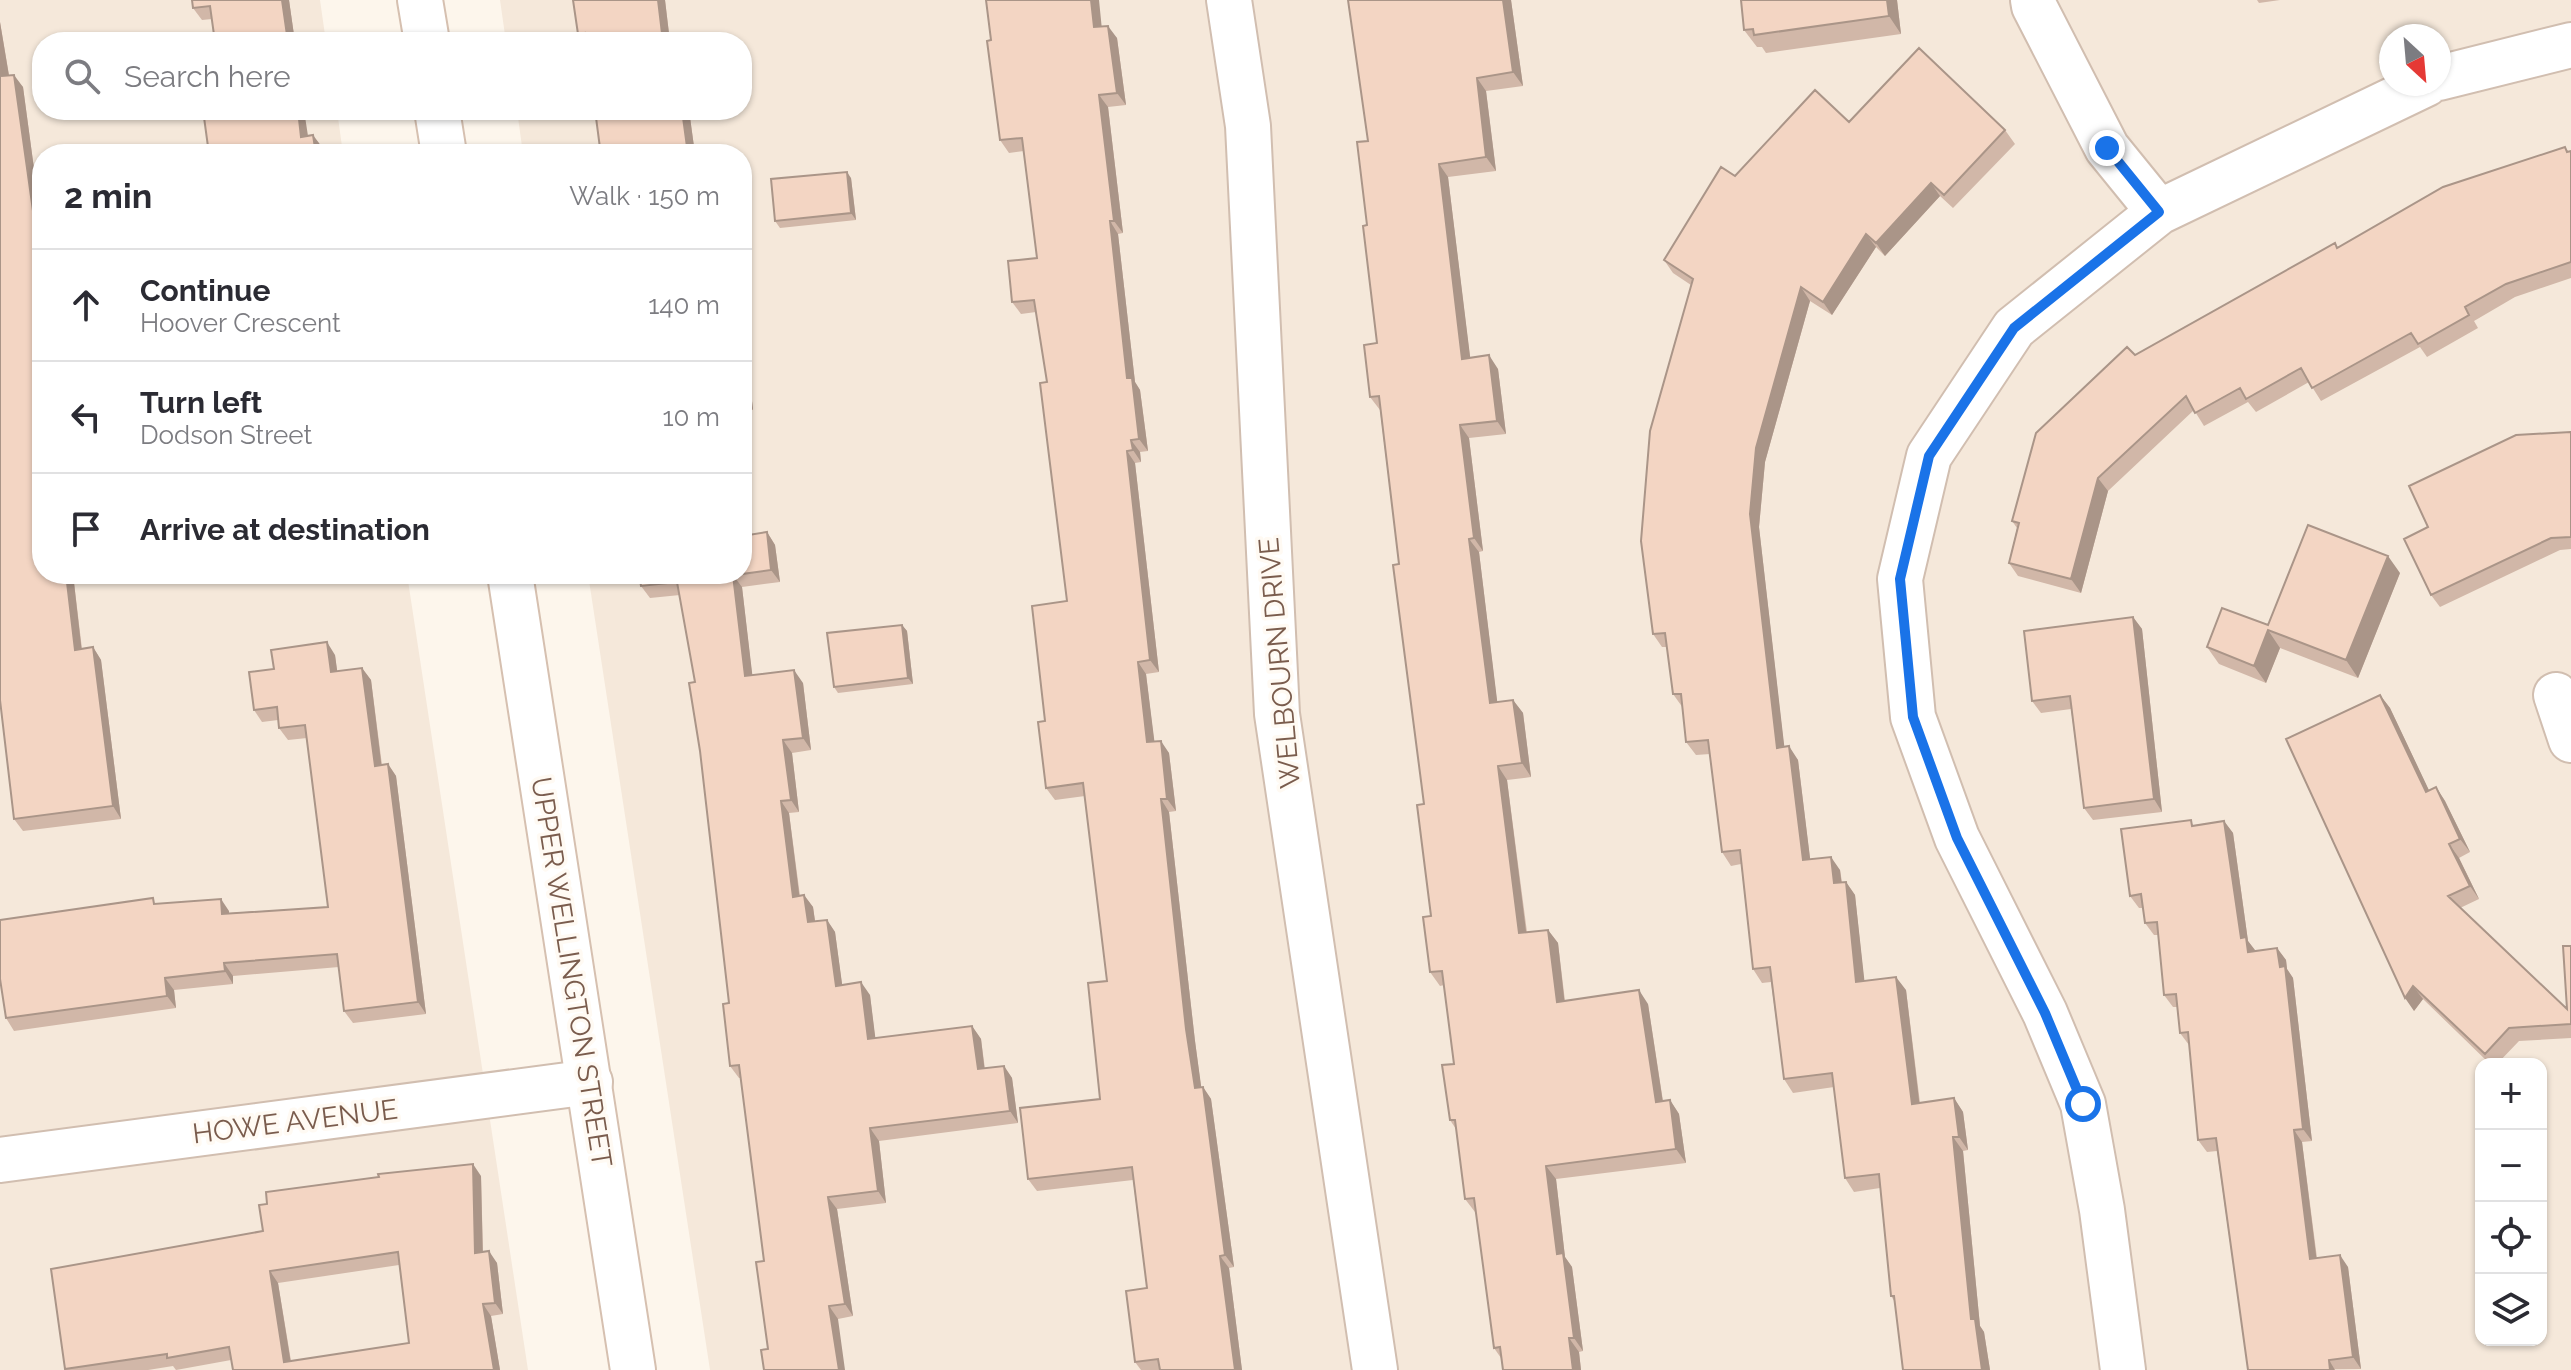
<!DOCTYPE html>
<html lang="en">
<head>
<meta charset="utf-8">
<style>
  body { margin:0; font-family:Raleway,sans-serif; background:#f2f2f3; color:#2b2b33 }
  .controls { position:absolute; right:24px; bottom:24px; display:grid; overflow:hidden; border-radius:16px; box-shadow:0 2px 6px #0004 }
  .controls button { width:72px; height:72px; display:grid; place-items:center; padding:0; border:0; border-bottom:2px solid #e1e1e2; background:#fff; color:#2b2b33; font:40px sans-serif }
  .compass { position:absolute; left:2379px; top:24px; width:72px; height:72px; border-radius:50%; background:#fff; box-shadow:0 2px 6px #0004; rotate:154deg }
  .stop { position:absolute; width:24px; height:24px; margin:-18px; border:6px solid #1a73e8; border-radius:50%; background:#fff }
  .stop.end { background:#1a73e8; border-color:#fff; box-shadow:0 2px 8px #0008 }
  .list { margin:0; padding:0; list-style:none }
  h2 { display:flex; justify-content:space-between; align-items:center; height:104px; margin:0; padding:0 32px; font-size:34px }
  h2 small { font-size:26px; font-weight:400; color:#7c7c81 }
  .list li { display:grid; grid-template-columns:52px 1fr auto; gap:24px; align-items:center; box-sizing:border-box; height:112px; padding:0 32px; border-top:2px solid #e1e1e2 }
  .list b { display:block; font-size:30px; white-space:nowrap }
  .list p { margin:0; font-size:26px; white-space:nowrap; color:#7c7c81 }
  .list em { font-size:26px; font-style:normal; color:#7c7c81 }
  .icon { flex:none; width:44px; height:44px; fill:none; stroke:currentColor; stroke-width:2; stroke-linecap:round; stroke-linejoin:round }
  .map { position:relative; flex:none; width:2571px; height:1370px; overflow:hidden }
  .search { position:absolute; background:#fff; box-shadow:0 2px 6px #0004; left:32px; top:32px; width:720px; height:88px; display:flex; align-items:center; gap:20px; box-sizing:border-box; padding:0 28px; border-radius:32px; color:#7c7c81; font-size:30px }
  .panel { position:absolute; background:#fff; box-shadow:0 2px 6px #0004; left:32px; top:144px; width:720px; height:440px; border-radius:32px }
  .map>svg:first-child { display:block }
</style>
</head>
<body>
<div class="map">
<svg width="2571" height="1370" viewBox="0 0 2571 1370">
  <rect width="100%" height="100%" fill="#fdf6ec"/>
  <path fill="#f5e8da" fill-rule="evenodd" d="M0,0H320L326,42H42V110H337L343,154H42V574H407L528,1370H0Z
    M500,0H2571V1370H710L588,574H742V154H523L517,110H742V42H506ZM2391,36H2439V84H2391ZM2481,1064H2541V1340H2481Z"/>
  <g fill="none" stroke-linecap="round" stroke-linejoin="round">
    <g stroke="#d1beb0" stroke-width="48">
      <path id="minor" d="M1229,0L1248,126L1277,714L1375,1370
        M2033,0L2034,6L2107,148L2159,212
        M2439,78L2571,45
        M2556,695L2571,740
        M0,1160L590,1082
        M2123,1370L2102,1210L2083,1104L2045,1013L1957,838L1913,717L1900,579L1929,456L2014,328L2159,212L2426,84"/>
    </g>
    <g stroke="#d6c0b0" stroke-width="48">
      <path id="secondary" d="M420,0L427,42
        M437,110L444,154
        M510,574L633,1370"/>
    </g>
    <use href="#minor" stroke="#fff" stroke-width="44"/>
    <use href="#secondary" stroke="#fff" stroke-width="44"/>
  </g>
  <path fill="#d1b7a8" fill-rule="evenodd" d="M192,0H289L295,42H215L212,19L202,20L193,8Z
    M573,0H665L670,42H583L578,34Z
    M1348,0H1511L1523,86L1486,91L1496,171L1448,177L1470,358L1498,369L1506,434L1469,438L1483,551L1479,552L1497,702L1513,700L1523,713L1531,777L1507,780L1527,932L1548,930L1558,943L1565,1001L1648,1004L1663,1101L1670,1100L1679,1114L1686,1163L1556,1179L1565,1257L1572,1267L1583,1351L1579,1352L1581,1370H1503L1501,1358L1494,1348L1476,1212H1475L1465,1199L1456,1129L1450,1120L1454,1064L1444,985L1440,986L1430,972L1431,916L1424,804L1399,564L1380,410L1370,397L1377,343L1367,225L1368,141Z
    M1897,0L1901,34L1766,53L1762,47H1757L1744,30Z
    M2257,0H2280L2259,3Z
    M0,22L9,75L23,87L42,228V574H73L82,649L93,647L101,660L121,819L23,831L14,819L0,700Z
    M1102,27L1117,38L1126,105L1108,107L1123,233L1118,234L1135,382L1140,390L1148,451L1140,452L1141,462L1135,463L1159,672L1146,674L1154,741L1169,753L1176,811L1169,812L1195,1041L1201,1087H1203L1211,1099L1234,1267L1229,1268L1242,1370H1141L1135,1362L1147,1288L1133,1180L1037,1191L1028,1179L1100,1099L1107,981L1085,796L1055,800L1046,788L1045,721L1067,601L1047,382L1036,312L1021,314L1012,302L1037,258L1024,151L1009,153L1000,140L991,40Z
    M595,110H689L695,154H605L600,148Z
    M1849,122L2005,130L2015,144L1953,208L1940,196L1885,256L1876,247L1832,315L1810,301L1765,462L1759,527L1784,747L1798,760L1810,859L1840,870L1842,882H1846L1855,895L1864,981L1906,990L1920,1103L1954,1098L1963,1112L1968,1150L1963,1151L1980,1326L1984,1332L1990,1370H1903L1895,1302L1891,1296L1880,1188L1854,1192L1845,1178L1834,1087L1793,1093L1784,1079L1771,982L1762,983L1753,969L1741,864L1731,866L1722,852L1710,754L1696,755L1686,742L1683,708L1673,694L1667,647H1662L1653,634L1691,285L1673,273L1664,260L1735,176Z
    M2565,147L2568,151H2571V278L2515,297L2474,321L2478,328L2427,357L2420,347L2321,401L2309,382L2256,412L2248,402L2204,426L2194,410L2108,491L2081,593L2018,576L2009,563L2017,528L2012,521L2135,355L2338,247Z
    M851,178L856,220L780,228L775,221Z
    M742,213L752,294L742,296Z
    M742,311L753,410L742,411Z
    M2571,432V549L2560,550L2440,607L2431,595Z
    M767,532L775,545L780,582L742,587L752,675L803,683L811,750L792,753L799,812L789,813L800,896L804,895L813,907L815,921L827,920L835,932L842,985L870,995L875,1038L972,1026L981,1039L985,1069L1004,1066L1012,1078L1018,1123L879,1141L886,1203L837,1209L853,1316L838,1319L768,1349L764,1261L741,1078H739L730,1066L729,1003L695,682L680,595L650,598L641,586Z
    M2400,573L2358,678L2280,648L2266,683L2219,664L2207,647L2268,625Z
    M2133,617L2142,629L2162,812L2093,820L2084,808L2071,709L2041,713L2032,701Z
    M902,625L907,631L913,684L838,693L834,687Z
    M335,655L337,671L362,668L371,680L382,765L388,764L396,776L426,1014L353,1023L344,1011L339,967L233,976V984L174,990L176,1008L14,1031L6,1018L157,903L229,911V913L328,907L307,738L288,740L279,728L278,720L262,722L254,710L274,669Z
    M2380,695L2390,708L2429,791L2436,787L2445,801L2470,852L2459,858L2479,899L2460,908L2567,1009L2571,946V1038L2519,1041L2497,1064H2490L2423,999L2414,1011Z
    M2224,821L2233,833L2248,941L2255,951L2277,948L2286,960L2287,969L2293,978L2312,1141L2302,1142L2317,1258L2348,1267L2361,1369L2248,1370L2217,1151L2207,1152L2198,1140L2189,1045L2180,1033L2177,1007H2173L2164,995L2158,935H2154L2145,923L2143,908H2139L2130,896L2195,825Z
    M481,1176L483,1252L497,1263L503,1314L491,1316L500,1370L231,1360L176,1370L173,1366L148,1370H66L65,1369L263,1231ZM399,1265L409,1343L291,1361L278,1283Z"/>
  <path fill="#aa9588" d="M282,0H289L295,42H288Z
    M658,0H665L670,42H663Z
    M1091,0H1099L1103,40L1094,27Z
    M1503,0H1511L1523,86L1513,72Z
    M1887,0H1897L1901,34L1889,16Z
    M0,22L11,88L2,76L0,64Z
    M1108,26L1117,38L1126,105L1117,93Z
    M14,75L23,87L42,228V270L41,268Z
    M1477,78L1486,91L1496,171L1486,157Z
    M1099,95L1108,107L1123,233L1114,221Z
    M298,110H304L310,149L301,137Z
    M682,110H689L695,154H688Z
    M313,135L322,147L323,154H316Z
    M1439,164L1448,177L1472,372L1462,359Z
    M847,172L851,178L856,220L851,213Z
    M1931,183L1940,196L1885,256L1876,243Z
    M742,213L752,294L744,282L742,269Z
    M1110,221L1118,234L1135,382L1140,390L1148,451L1139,439L1127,378Z
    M1866,234L1876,247L1832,315L1823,302Z
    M1801,287L1810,301L1765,462L1759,527L1786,761L1777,748L1750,514L1756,448Z
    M742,311L753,410L745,397L742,375Z
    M38,335L42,340V361Z
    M1489,355L1498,369L1506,434L1497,421Z
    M1460,425L1469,438L1483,551L1474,538Z
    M1131,440L1140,452L1141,462L1133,450Z
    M1127,451L1135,463L1159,672L1150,660Z
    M2098,478L2108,491L2081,593L2071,579Z
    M767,532L775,545L780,582L771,570Z
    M1469,539L1479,552L1499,716L1490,703Z
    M2388,556L2400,573L2358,678L2346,660Z
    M66,574H73L83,662L75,650Z
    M733,575L742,587L754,689L745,676Z
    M2133,617L2142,629L2162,812L2154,799Z
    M902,625L907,631L913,684L908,678Z
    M2268,630L2280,648L2266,683L2254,666Z
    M327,642L335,655L339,684L331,672Z
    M93,647L101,660L121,819L113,806Z
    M1138,662L1146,674L1156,754L1147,742Z
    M362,668L371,680L383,778L375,766Z
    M794,670L803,683L811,750L803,738Z
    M2380,695L2390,708L2436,805L2426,792Z
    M1513,700L1523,713L1531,777L1522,763Z
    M783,740L792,753L799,812L791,800Z
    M1161,741L1169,753L1176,811L1167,799Z
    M1789,746L1798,760L1812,874L1803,860Z
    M388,764L396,776L426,1014L418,1002Z
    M1498,766L1507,780L1528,947L1519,933Z
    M2436,787L2445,801L2470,852L2460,839Z
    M1161,799L1169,812L1195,1041L1203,1100L1195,1088L1186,1029Z
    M781,801L789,813L801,909L793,897Z
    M2224,821L2233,833L2248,941L2255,950L2256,964L2248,952L2241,938Z
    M2449,844L2459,858L2479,899L2470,886Z
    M1831,857L1840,870L1843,896L1834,883Z
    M1846,882L1855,895L1866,995L1856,982Z
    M804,895L813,907L817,935L808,922Z
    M221,899L229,911L230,926L222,914Z
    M827,920L835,932L844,998L836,986Z
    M1548,930L1558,943L1566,1015L1557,1002Z
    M2277,948L2286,960L2287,969L2293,978L2312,1141L2303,1129Z
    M224,963L233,976V984L225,971Z
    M1896,977L1906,990L1921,1117L1912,1104Z
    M165,978L174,990L176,1008L167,996Z
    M861,982L870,995L877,1051L868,1039Z
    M2413,986L2423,999L2414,1011L2405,998Z
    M1639,990L1648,1004L1665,1116L1656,1102Z
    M972,1026L981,1039L986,1082L978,1069Z
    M1004,1066L1012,1078L1018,1123L1010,1111Z
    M1203,1087L1211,1099L1234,1267L1225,1255Z
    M1954,1098L1963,1112L1968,1150L1959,1137Z
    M1670,1100L1679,1114L1686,1163L1676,1149Z
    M870,1128L879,1141L886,1203L878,1191Z
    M2294,1130L2302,1142L2318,1271L2310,1259Z
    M1953,1137L1963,1151L1980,1326L1984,1332L1990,1370H1982L1971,1319Z
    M473,1164L481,1176L483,1265L475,1253Z
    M1546,1166L1556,1179L1565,1257L1572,1267L1583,1351L1574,1338L1557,1254Z
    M828,1197L837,1209L853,1316L845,1304Z
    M489,1251L497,1263L503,1314L495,1303Z
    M2340,1255L2348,1267L2361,1369L2353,1357Z
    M1220,1256L1229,1268L1242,1370H1235Z
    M270,1271L278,1283L292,1370L284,1362Z
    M483,1304L491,1316L500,1370H494Z
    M829,1306L838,1319L845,1370H839Z
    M1569,1338L1579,1352L1581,1370H1573Z
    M2329,1360L2335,1370H2330Z"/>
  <path fill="#f3d5c3" stroke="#aa9588" stroke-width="2" fill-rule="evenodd" d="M192,0H282L288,42H215L210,6L193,8Z
    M573,0H658L663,42H586L585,33L578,34Z
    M986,0H1091L1094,27L1108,26L1117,93L1099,95L1114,221H1110L1127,378H1132L1139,439L1131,440L1133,450L1127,451L1150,660L1138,662L1147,742L1161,741L1167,799H1161L1186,1029L1195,1088L1203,1087L1225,1255L1220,1256L1235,1370H1160L1158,1359L1135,1362L1126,1291L1147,1288L1132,1167L1028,1179L1020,1108L1100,1099L1088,983L1107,981L1083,783L1046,788L1038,722L1045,721L1032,606L1067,601L1040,383L1047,382L1034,300L1012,302L1008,261L1037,258L1022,138L1000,140L987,41L991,40Z
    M1348,0H1503L1513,72L1477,78L1486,157L1439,164L1462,359L1489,355L1497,421L1460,425L1474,538L1469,539L1490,703L1513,700L1522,763L1498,766L1519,933L1548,930L1557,1002L1639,990L1656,1102L1670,1100L1676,1149L1546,1166L1557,1254L1563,1253L1574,1338H1569L1573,1370H1503L1500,1347L1494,1348L1474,1198L1465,1199L1455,1120H1450L1442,1065L1454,1064L1442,971L1430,972L1423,917L1431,916L1417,805L1424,804L1393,565L1399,564L1379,396L1370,397L1364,345L1377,343L1363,226L1367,225L1357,142L1368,141Z
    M1741,0H1887L1889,16L1754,35L1753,29L1744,30Z
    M1919,48L2005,130L1944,195L1931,183L1876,243L1866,234L1823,302L1801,287L1756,448L1750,514L1777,748L1789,746L1803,860L1831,857L1834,883L1846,882L1856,982L1896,977L1912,1104L1954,1098L1959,1137H1953L1971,1319H1975L1982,1370H1903L1894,1296H1891L1879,1174L1845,1178L1832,1073L1784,1079L1770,967L1753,969L1740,850L1722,852L1708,740L1686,742L1681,694H1673L1665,633L1653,634L1641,541L1650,431L1693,279L1664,260L1721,167L1735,176L1815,90L1849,122Z
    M0,64L2,76L14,75L41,268H42V334L38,335L42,361V574H66L75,650L93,647L113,806L14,819L0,700Z
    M203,110H298L301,137L313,135L316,154H209Z
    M595,110H682L688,154H611L610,146L600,148Z
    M2565,147L2567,152L2571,151V262L2506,284L2465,307L2469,315L2418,344L2411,333L2312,388L2301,368L2246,399L2240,388L2195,413L2186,396L2098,478L2071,579L2009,563L2019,523L2012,521L2036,433L2127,347L2135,355L2335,243L2337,248L2443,187Z
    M847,172L851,213L775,221L771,179Z
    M742,375L745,397L742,398Z
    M2571,432V537L2551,538L2431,595L2404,539L2428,527L2409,486L2516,435Z
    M2308,525L2388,556L2346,660L2268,630L2254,666L2207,647L2222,608L2268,625Z
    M767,532L771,570L742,574V536Z
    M639,574H740L733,575L745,676L794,670L803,738L783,740L791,800L781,801L793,897L804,895L808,922L827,920L836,986L861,982L868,1039L972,1026L978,1069L1004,1066L1010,1111L870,1128L878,1191L828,1197L845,1304L829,1306L839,1370H764L761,1350L768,1349L756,1262L764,1261L739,1065L730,1066L723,1004L729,1003L700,751L689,683L695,682L677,582L641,586Z
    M2133,617L2154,799L2084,808L2070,696L2032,701L2024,631Z
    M902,625L908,678L834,687L827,633Z
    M327,642L331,672L362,668L375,766L388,764L418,1002L344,1011L337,954L224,963L225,971L165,978L167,996L6,1018L0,979V920L153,898L154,904L221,899L222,914L328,907L305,725L279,728L277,707L254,710L249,672L274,669L271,650Z
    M2380,695L2426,792L2436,787L2460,839L2449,844L2470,886L2448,896L2567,1009L2563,946H2571V1024L2509,1028L2485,1054L2413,986L2405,998L2286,739Z
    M2191,820L2192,826L2224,821L2241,938L2246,937L2248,952L2277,948L2280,967L2285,966L2303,1129L2294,1130L2310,1259L2340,1255L2353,1357L2329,1360L2330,1370H2248L2216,1138L2198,1140L2188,1032L2180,1033L2176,994L2164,995L2157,922L2145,923L2141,894L2130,896L2121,829Z
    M473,1164L475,1253L489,1251L495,1303L483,1304L494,1370H233L229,1347L167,1358V1354L65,1369L51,1269L263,1231L259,1205L267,1204L266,1192L379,1177L378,1174ZM398,1252L409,1343L284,1362L270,1271Z"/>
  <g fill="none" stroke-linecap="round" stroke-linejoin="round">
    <path stroke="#1a73e8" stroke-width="10" d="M2083,1104L2045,1013L1957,838L1913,717L1900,579L1929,456L2014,328L2159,212L2107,148"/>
  </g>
  <g text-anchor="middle" stroke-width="7" stroke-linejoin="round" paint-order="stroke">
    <g font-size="28" fill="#7a5c4d" stroke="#fffaf3">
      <text transform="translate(1279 663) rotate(-95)" y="10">WELBOURN DRIVE</text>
      <text transform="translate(572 972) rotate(81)" y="10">UPPER WELLINGTON STREET</text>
      <text transform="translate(295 1121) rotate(-7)" y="10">HOWE AVENUE</text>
    </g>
  </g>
</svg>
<div class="controls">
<button>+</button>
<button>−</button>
<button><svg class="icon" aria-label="locate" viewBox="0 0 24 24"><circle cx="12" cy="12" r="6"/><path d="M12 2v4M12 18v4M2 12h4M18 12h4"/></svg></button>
<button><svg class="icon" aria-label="layers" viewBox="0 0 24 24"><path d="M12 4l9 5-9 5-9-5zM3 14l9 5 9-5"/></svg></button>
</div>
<svg class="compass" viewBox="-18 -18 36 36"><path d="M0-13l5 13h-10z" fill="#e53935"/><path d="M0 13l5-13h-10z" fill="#7c7c81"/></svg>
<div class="stop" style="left:2083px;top:1104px"></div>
<div class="stop end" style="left:2107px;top:148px"></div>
<div class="search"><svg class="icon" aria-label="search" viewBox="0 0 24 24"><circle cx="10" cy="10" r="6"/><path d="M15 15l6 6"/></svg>Search here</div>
<section class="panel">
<h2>2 min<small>Walk · 150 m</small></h2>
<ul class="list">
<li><svg class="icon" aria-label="ahead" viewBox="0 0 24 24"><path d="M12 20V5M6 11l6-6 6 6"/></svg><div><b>Continue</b><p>Hoover Crescent</p></div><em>140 m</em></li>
<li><svg class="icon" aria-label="left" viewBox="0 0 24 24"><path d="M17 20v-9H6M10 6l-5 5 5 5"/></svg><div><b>Turn left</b><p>Dodson Street</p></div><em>10 m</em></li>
<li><svg class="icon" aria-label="arrive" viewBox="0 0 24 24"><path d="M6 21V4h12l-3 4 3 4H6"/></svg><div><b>Arrive at destination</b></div></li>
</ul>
</section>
</div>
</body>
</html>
